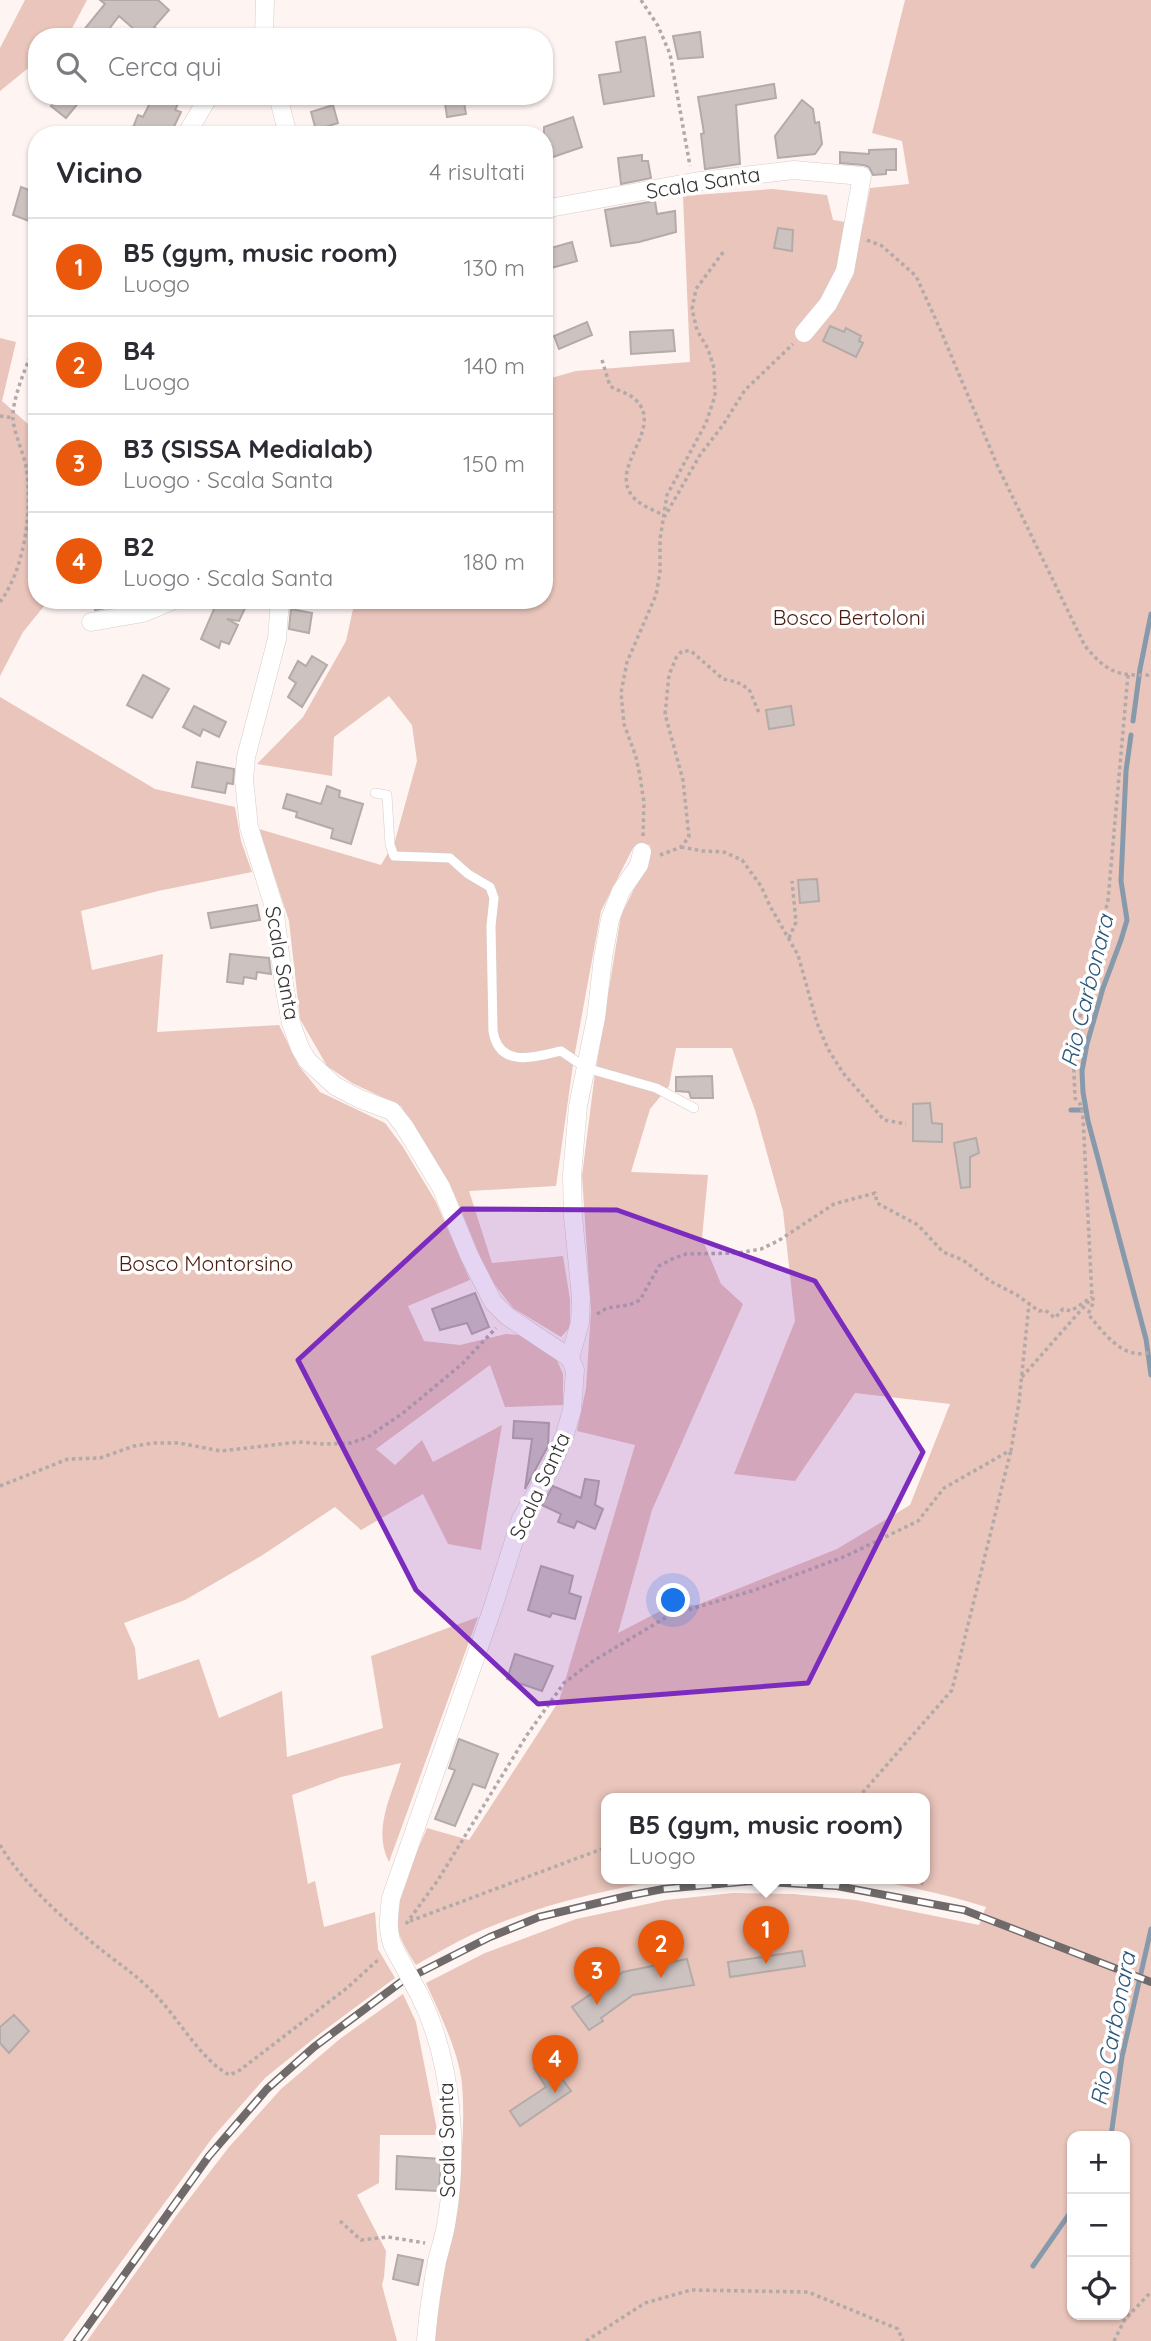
<!DOCTYPE html>
<html lang="it">
<head>
<meta charset="utf-8">
<style>
  body { margin:0; font-family:Quicksand,sans-serif; background:#f7f7f7; color:#2b2b33 }
  .controls { position:absolute; right:21px; bottom:21px; display:grid; overflow:hidden; border-radius:14px; box-shadow:0 2px 5px #0004 }
  .controls button { width:63px; height:63px; display:grid; place-items:center; padding:0; border:0; border-bottom:2px solid #e1e1e2; background:#fff; color:#2b2b33; font:35px sans-serif }
  .you { position:absolute; left:674px; top:1601px; width:24px; height:24px; margin:-18px; border:5px solid #fff; border-radius:50%; background:#1a73e8; box-shadow:0 0 0 10px #1a73e833 }
  .badge { display:grid; place-items:center; width:46px; height:46px; border-radius:50%; background:#ea580c; color:#fff; font-size:23px; font-weight:700 }
  .pin { position:absolute; translate:-50% -58px; filter:drop-shadow(0 2px 4px #0008) }
  .pin::after { content:''; position:absolute; top:37px; width:24px; height:21px; background:inherit; clip-path:polygon(0 0,100% 0,50% 100%) }
  .popup { position:absolute; left:601px; top:1793px; width:329px; height:91px; box-sizing:border-box; display:grid; place-content:center; border-radius:14px; background:#fff; filter:drop-shadow(0 2px 5px #0005); font-size:23px; white-space:nowrap; color:#7c7c81 }
  .popup b { font-size:26px; color:#2b2b33 }
  .popup::after { content:''; position:absolute; left:50%; top:100%; margin-left:-14px; border:14px solid transparent; border-top-color:#fff }
  .list { margin:0; padding:0; list-style:none }
  h2 { display:flex; justify-content:space-between; align-items:center; height:91px; margin:0; padding:0 28px; font-size:30px }
  h2 small { font-size:23px; font-weight:400; color:#7c7c81 }
  .list li { display:grid; grid-template-columns:46px 1fr auto; gap:21px; align-items:center; box-sizing:border-box; height:98px; padding:0 28px; border-top:2px solid #e1e1e2 }
  .list b { display:block; font-size:26px; white-space:nowrap }
  .list p { margin:0; font-size:23px; white-space:nowrap; color:#7c7c81 }
  .list em { font-size:23px; font-style:normal; color:#7c7c81 }
  .icon { flex:none; width:38px; height:38px; fill:none; stroke:currentColor; stroke-width:2; stroke-linecap:round; stroke-linejoin:round }
  .map { position:relative; flex:none; width:1151px; height:2341px; overflow:hidden }
  .search { position:absolute; background:#fff; box-shadow:0 2px 5px #0004; left:28px; top:28px; width:525px; height:77px; display:flex; align-items:center; gap:18px; box-sizing:border-box; padding:0 24px; border-radius:28px; color:#7c7c81; font-size:26px }
  .panel { position:absolute; background:#fff; box-shadow:0 2px 5px #0004; left:28px; top:126px; width:525px; height:483px; border-radius:28px }
  .map>svg:first-child { display:block }
</style>
</head>
<body>
<div class="map">
<svg width="1151" height="2341" viewBox="0 0 1151 2341">
  <rect width="100%" height="100%" fill="#fef4f2"/>
  <path fill="#e9c5bb" fill-rule="evenodd" d="M25,0H87L68,36L37,37V61L0,91V48Z
    M905,0H1151V2341H432C445,2260 469,2166 462,2084C459,2052 439,2012 426,1983L485,1953L576,1919L666,1900L733,1893L793,1894L856,1900L979,1925L986,1907C944,1894 901,1884 857,1878H925V1798H607V1878H673C610,1889 546,1903 487,1928C462,1938 439,1952 416,1965C407,1951 395,1932 396,1915C398,1888 417,1853 427,1828L469,1840L559,1701L635,1445L577,1431L586,1388L591,1311L582,1176L594,1081L621,915L648,861L650,845L633,848L601,911L574,1058L556,1186L469,1191L492,1263L563,1256L570,1299V1327L561,1337L513,1308L488,1276L453,1191L401,1106L352,1083L327,1066L300,1019L289,921L259,829L381,865L395,841L417,761L412,725L389,696L334,737L332,776L257,764L303,717L346,641L355,600H544V380L576,371L690,362L683,196L773,189L827,195L833,220L863,225L870,188L909,184L902,141L872,133ZM676,1048H732L755,1110L783,1211L795,1321L734,1474L795,1481L855,1393L950,1404L910,1505L837,1549L697,1605L670,1606L618,1633L652,1510L743,1304L721,1284L702,1238L708,1175L631,1172L650,1109L669,1086ZM1072,2136H1125V2315H1072Z
    M0,338L16,342L2,401L37,432V600H49L23,632L0,676Z
    M0,697L155,789L235,807L241,841L252,872L158,891L81,911L92,970L163,954L157,1032L279,1025L299,1066L320,1092L385,1123L403,1147L436,1202L470,1280L408,1306L424,1341L460,1345L506,1334L520,1335L555,1356L563,1374V1405L505,1407L490,1365L376,1449L395,1465L422,1440L433,1462L502,1425L481,1550L448,1544L423,1494L361,1530L335,1507L261,1556L185,1600L124,1623L135,1648L138,1680L199,1659L219,1718L282,1691L287,1757L383,1728L371,1656L478,1617L389,1862C372,1829 392,1796 401,1763L341,1777L292,1795L308,1884L315,1881L324,1927L375,1912L378,1949L395,1978L322,2032L265,2078L213,2137L63,2341H0Z
    M403,1994L416,2022L438,2135H380L379,2183L357,2195L386,2251L384,2277L382,2285L397,2341H87L176,2216L229,2147L281,2089L341,2038Z"/>
  <g fill="none" stroke-linecap="round" stroke-linejoin="round">
    <path stroke="#879aac" stroke-width="5" d="M1133,721L1140,669L1151,614
      M1131,735L1126,771L1121,881L1127,920L1121,940L1103,988L1087,1044L1082,1071L1083,1092L1088,1121L1146,1339L1151,1375
      M1071,1110H1086
      M1111,2136L1122,2057L1151,1929
      M1033,2266L1072,2210"/>
  </g>
  <path fill="#ccc3c0" stroke="#b4aba8" stroke-width="2" d="M100,0H158L169,10L154,27L168,37H143L119,16L103,37H78L105,4Z
    M700,32L703,57L678,59L673,36Z
    M645,37L654,96L604,104L599,75L621,72L616,42Z
    M774,84L776,98L736,105L740,164L705,169L701,134L704,133L698,97Z
    M59,96H84L66,118L51,106Z
    M157,96H172L180,100L175,110L181,112L172,131L168,129L165,135H130L138,115L143,117L151,101L154,102Z
    M444,96H463L466,114L447,117Z
    M802,100L813,109L815,123L819,122L822,144L815,154L778,158L775,136Z
    M333,105L338,123L316,130L311,112Z
    M573,117L582,147L544,160V127Z
    M896,149V170H886V174L873,175L869,167L864,165L840,163V152L869,154V150Z
    M642,155V161H648L651,178L621,184L618,158Z
    M21,187L37,193V224L13,215Z
    M655,201L657,214L675,211L676,232L639,242L611,246L605,210Z
    M778,228L793,230L792,251L774,248Z
    M572,242L577,261L544,270V250Z
    M587,322L592,335L559,349L554,336Z
    M830,326L844,332L846,328L861,336L859,341L863,343L856,357L823,341Z
    M673,330L675,351L631,354L630,332Z
    M93,600H144L95,610Z
    M218,600H249L239,621L227,619L238,625L229,644L221,641L219,648L201,639Z
    M291,609L312,613L309,633L289,629Z
    M312,656L327,665L302,707L288,697L296,683L289,678L298,661L306,666Z
    M143,675L169,689L152,718L127,705Z
    M194,706L226,722L219,737L203,729L200,736L183,727Z
    M791,706L794,725L769,729L766,710Z
    M197,762L234,769L233,784L227,783L225,793L192,787Z
    M327,786L340,791L339,797L363,804L351,844L331,838L333,829L296,817L297,812L283,808L287,794L321,804Z
    M817,879L819,901L800,903L798,880Z
    M257,905L260,920L211,928L208,913Z
    M230,954L269,958L271,974L257,972L256,979L244,977L243,984L227,982Z
    M712,1076L713,1098H691L689,1092L676,1091V1077Z
    M930,1103L932,1123L942,1124V1142L913,1141V1104Z
    M976,1138L979,1153L970,1157V1187L961,1188L954,1143Z
    M475,1293L489,1327L472,1334L467,1323L440,1330L432,1309Z
    M514,1421L549,1423L548,1446L525,1489L532,1439L513,1438Z
    M585,1479L599,1481L595,1505L603,1509L595,1529L577,1521L574,1528L558,1522L561,1514L542,1505L553,1486L581,1498Z
    M541,1566L573,1576L569,1593L581,1597L575,1619L552,1613L550,1617L528,1610Z
    M515,1654L553,1666L542,1691L507,1679Z
    M459,1739L498,1754L485,1788L473,1784L455,1826L435,1819L455,1770L449,1768Z
    M802,1951L805,1966L730,1977L728,1962Z
    M687,1959L694,1985L633,1995L601,2018L603,2021L589,2030L572,2007L623,1972Z
    M14,2015L29,2031L9,2053L0,2043V2027Z
    M548,2060L571,2091L520,2126L510,2111L546,2087L534,2068Z
    M397,2156L441,2159L439,2191L396,2189Z
    M398,2255L423,2260L418,2285L393,2279Z"/>
  <g fill="none" stroke-linecap="round" stroke-linejoin="round">
    <g stroke="#d6cdca" stroke-width="10">
      <path id="service" d="M375,793L387,795L390,845L394,856L450,858L468,874L490,887L494,898L491,926L493,1031C499,1069 535,1057 561,1051L586,1068L656,1088L694,1108"/>
    </g>
    <g stroke="#d6cdca" stroke-width="19">
      <path id="minor" d="M264,37L265,0
        M278,96L288,135
        M186,135L209,96
        M544,209L693,182L794,170L862,176L845,271L828,304L804,333
        M280,600L277,639L246,757L244,780L249,827L274,907L284,985L291,1023L300,1048L307,1060L335,1086L360,1099L392,1111L404,1126L441,1187L469,1255L493,1302L507,1316L570,1358L575,1370L572,1410L565,1434L551,1467L521,1519L492,1610L391,1898C389,1915 386,1934 395,1950
        M91,622L143,613L174,600
        M570,1358L580,1322L581,1298L573,1216L572,1175L578,1106L596,1018L603,958L610,919L621,891L639,865L642,852
        M419,1994C453,2061 459,2152 446,2225C444,2237 440,2249 437,2261C432,2288 428,2314 426,2341"/>
    </g>
    <path stroke="#b2aaa9" stroke-width="3.5" stroke-dasharray="3.5 3.5" stroke-linecap="butt" d="M641,0L658,26L670,54L690,166
      M867,240L882,246L916,276L940,329L998,467L1085,646C1106,671 1116,676 1148,675L1151,671
      M602,360L610,386C618,391 628,393 635,399C667,430 603,469 636,500C644,507 656,511 665,516L700,455L723,425L745,390L793,344
      M0,416L13,418
      M0,602C25,569 33,507 26,467C23,451 15,436 13,420C11,401 28,360 37,343
      M1128,675L1108,900L1073,1048L1075,1098L1081,1105L1083,1117L1092,1297L1094,1301L1088,1314C1104,1333 1123,1361 1151,1352
      M643,836L644,803L640,776L636,757L624,724L621,693L627,662L656,595L660,572V539L667,495L706,423L715,396L714,368L708,349L697,330L692,309L696,289L724,251
      M681,847L703,851L724,852L742,860L761,886L770,906L798,955L817,1023L828,1049L843,1073L884,1120L906,1124
      M660,855L681,847L689,837L683,780L665,714L669,675L676,658L682,651H691L723,679L737,682L749,689L759,713
      M789,938L796,922L792,881
      M597,1314L607,1308L629,1305L640,1300L659,1266L672,1259L686,1254L738,1253L761,1249L778,1241L834,1204L875,1193L877,1203L918,1225L943,1252L963,1260L990,1281L1017,1295L1039,1311L1045,1310L1055,1318L1063,1309L1071,1311L1092,1297
      M1022,1377L1089,1301
      M0,1486L68,1459L100,1458L134,1446L154,1443H179L221,1451L298,1442L325,1444L351,1443L368,1437L403,1413L462,1364L496,1328
      M858,1798L952,1690L1011,1450
      M0,1845C22,1883 69,1924 104,1952C125,1968 144,1981 161,2001C181,2023 204,2063 230,2075L240,2070L347,1988L380,1958
      M916,1878L923,1884
      M410,1921L607,1847
      M406,1924L438,1880L527,1735L564,1683L593,1661L670,1615L755,1590L846,1556L918,1521L944,1488L1011,1450L1019,1402L1029,1304
      M340,2221L361,2240L388,2237L425,2243
      M586,2341L645,2303L691,2290L808,2292L898,2329L903,2341
      M1114,2341L1125,2319L1151,2292"/>
    <use href="#service" stroke="#fff" stroke-width="9"/>
    <use href="#minor" stroke="#fff" stroke-width="18"/>
    <g stroke="#706b6a" stroke-width="8">
      <path id="rail" d="M77,2341L209,2156L267,2089L314,2047L401,1982L490,1937L539,1917L627,1896L663,1889L751,1881L837,1886L964,1910L1151,1982"/>
    </g>
    <use href="#rail" stroke="#fff" stroke-width="5" stroke-dasharray="16" stroke-linecap="butt"/>
    <g stroke="#d6cdca" stroke-width="19" stroke-linecap="butt">
      <path id="minor-bridge" d="M395,1950L419,1994"/>
    </g>
    <use href="#minor-bridge" stroke="#fff" stroke-width="18"/>
  </g>
  <path fill="#7b2cbf" fill-opacity="0.2" stroke="#7b2cbf" stroke-width="5" stroke-linejoin="round" d="M462,1209L617,1210L815,1281L923,1452L808,1683L538,1704L416,1590L298,1360Z"/>
  <g text-anchor="middle" stroke-width="7" stroke-linejoin="round" paint-order="stroke">
    <g font-size="21" fill="#383534" stroke="#fff">
      <text transform="translate(703 183) rotate(-9)" y="7">Scala Santa</text>
      <text transform="translate(282 963) rotate(80)" y="7">Scala Santa</text>
      <text transform="translate(540 1486) rotate(-65)" y="7">Scala Santa</text>
      <text transform="translate(447 2140) rotate(-91)" y="7">Scala Santa</text>
    </g>
    <g font-size="21" fill="#4c1a0e" stroke="#fff">
      <text x="849" y="625">Bosco Bertoloni</text>
      <text x="206" y="1271">Bosco Montorsino</text>
    </g>
    <g font-size="23" font-style="italic" fill="#2b577c" stroke="#fff">
      <text transform="translate(1087 991) rotate(-76)" y="8">Rio Carbonara</text>
      <text transform="translate(1113 2029) rotate(-79)" y="8">Rio Carbonara</text>
    </g>
  </g>
</svg>
<div class="controls">
<button>+</button>
<button>−</button>
<button><svg class="icon" aria-label="locate" viewBox="0 0 24 24"><circle cx="12" cy="12" r="6"/><path d="M12 2v4M12 18v4M2 12h4M18 12h4"/></svg></button>
</div>
<div class="you"></div>
<div class="pin badge" style="left:766px;top:1964px">1</div>
<div class="popup"><b>B5 (gym, music room)</b>Luogo</div>
<div class="pin badge" style="left:661px;top:1978px">2</div>
<div class="pin badge" style="left:597px;top:2005px">3</div>
<div class="pin badge" style="left:555px;top:2093px">4</div>
<div class="search"><svg class="icon" aria-label="search" viewBox="0 0 24 24"><circle cx="10" cy="10" r="6"/><path d="M15 15l6 6"/></svg>Cerca qui</div>
<section class="panel">
<h2>Vicino<small>4 risultati</small></h2>
<ul class="list">
<li><span class="badge">1</span><div><b>B5 (gym, music room)</b><p>Luogo</p></div><em>130 m</em></li>
<li><span class="badge">2</span><div><b>B4</b><p>Luogo</p></div><em>140 m</em></li>
<li><span class="badge">3</span><div><b>B3 (SISSA Medialab)</b><p>Luogo · Scala Santa</p></div><em>150 m</em></li>
<li><span class="badge">4</span><div><b>B2</b><p>Luogo · Scala Santa</p></div><em>180 m</em></li>
</ul>
</section>
</div>
</body>
</html>
